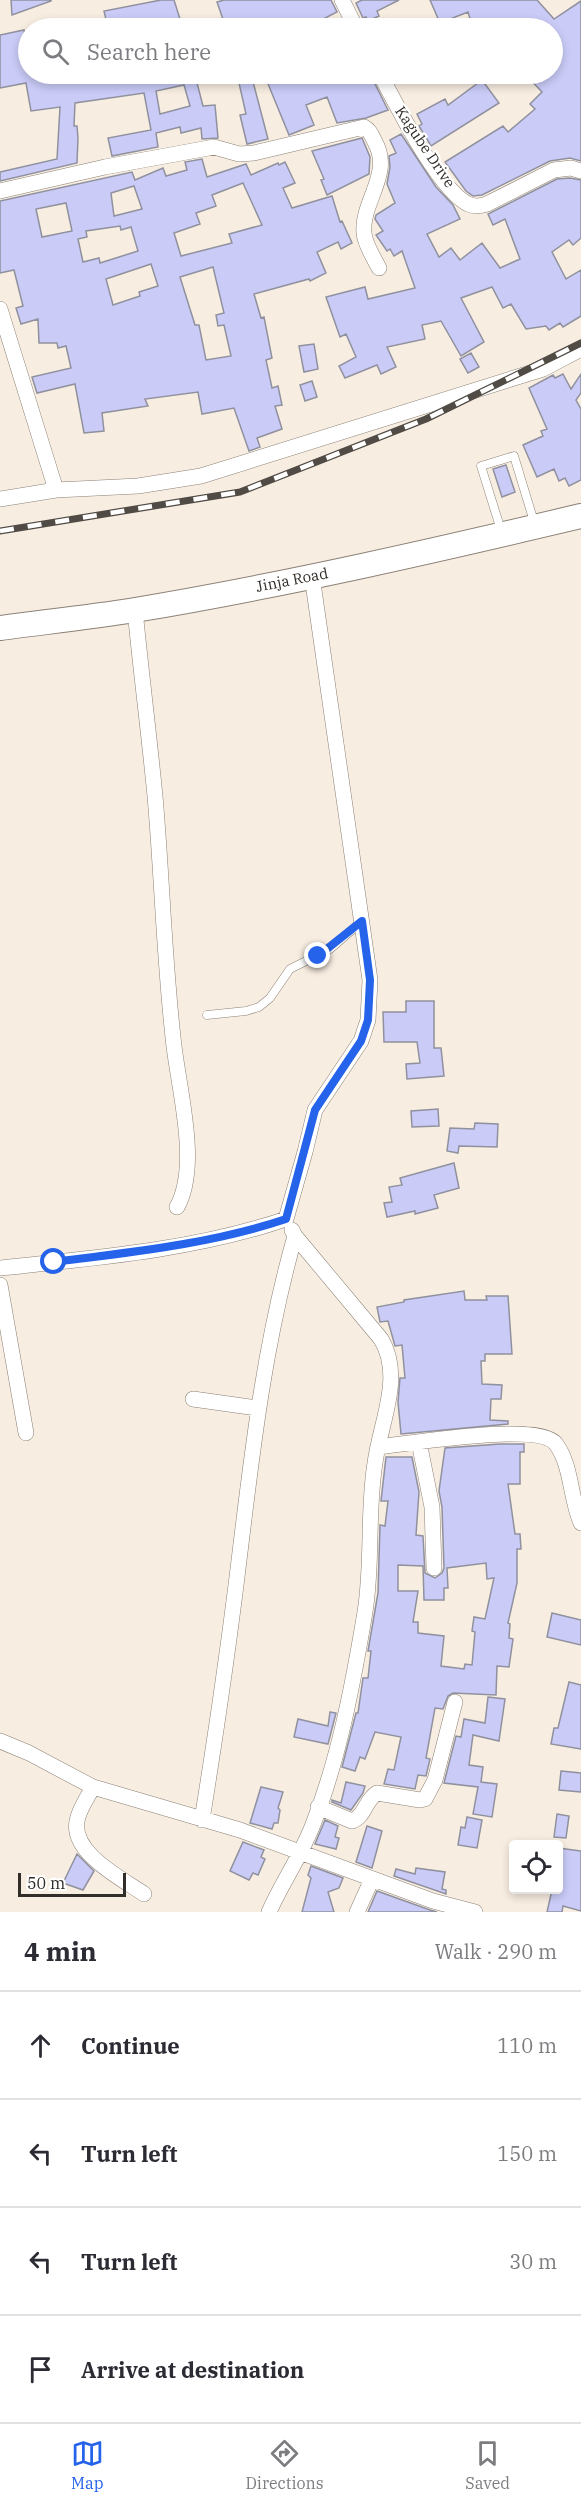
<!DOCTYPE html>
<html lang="en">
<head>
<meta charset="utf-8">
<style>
  body { margin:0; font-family:"IBM Plex Serif",serif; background:#f7f7f7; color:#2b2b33 }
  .controls { position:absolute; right:18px; bottom:18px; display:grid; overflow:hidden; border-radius:6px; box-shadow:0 3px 9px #0003 }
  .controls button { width:54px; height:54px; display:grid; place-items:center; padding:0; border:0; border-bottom:2px solid #e1e1e2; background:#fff; color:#2b2b33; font:30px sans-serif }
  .scale { position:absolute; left:18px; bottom:15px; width:108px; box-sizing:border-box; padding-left:6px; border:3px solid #312d28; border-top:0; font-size:16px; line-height:21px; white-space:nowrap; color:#312d28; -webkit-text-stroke:4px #fff; paint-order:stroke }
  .stop { position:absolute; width:18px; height:18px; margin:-14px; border:4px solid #2563eb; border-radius:50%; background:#fff }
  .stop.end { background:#2563eb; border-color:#fff; box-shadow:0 2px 6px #0008 }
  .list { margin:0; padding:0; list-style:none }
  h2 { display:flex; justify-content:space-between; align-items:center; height:78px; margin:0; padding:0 24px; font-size:26px }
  h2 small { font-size:20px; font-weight:400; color:#7c7c81 }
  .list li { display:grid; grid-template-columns:39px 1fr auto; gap:18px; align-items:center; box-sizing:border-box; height:108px; padding:0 24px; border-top:2px solid #e1e1e2 }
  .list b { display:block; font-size:22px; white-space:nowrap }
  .list em { font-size:20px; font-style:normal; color:#7c7c81 }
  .icon { flex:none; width:33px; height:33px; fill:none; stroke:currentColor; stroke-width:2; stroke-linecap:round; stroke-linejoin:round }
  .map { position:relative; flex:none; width:581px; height:1912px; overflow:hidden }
  .search { position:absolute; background:#fff; box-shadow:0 3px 9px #0003; left:18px; right:18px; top:18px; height:66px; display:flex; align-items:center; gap:15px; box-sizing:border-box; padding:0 21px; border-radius:33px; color:#7c7c81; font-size:22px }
  .sheet { height:510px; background:#fff }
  nav { display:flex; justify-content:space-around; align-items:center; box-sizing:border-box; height:84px; border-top:2px solid #e1e1e2; background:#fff; font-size:16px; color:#7c7c81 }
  nav a { display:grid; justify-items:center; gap:3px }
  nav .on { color:#2563eb }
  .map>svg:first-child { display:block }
</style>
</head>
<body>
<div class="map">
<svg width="581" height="1912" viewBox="0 0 581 1912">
  <rect width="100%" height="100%" fill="#f8ede1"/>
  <path fill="#cacbf7" stroke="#90919e" stroke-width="1.5" fill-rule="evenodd" d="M11,0H51V1L12,15Z
    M161,0H174L180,19L158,26V28H108L104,11Z
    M224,0H331L337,12L306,28H292L288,20L266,28H226L217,2Z
    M362,0H399L377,11L379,16L368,21L366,17L363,18L356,3Z
    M430,0H537L554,19L581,1V161L570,158L550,161L482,195L473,196L466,191L445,162L503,126L508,132L535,109L530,104L542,92L525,74H552V28H473L468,12L440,23Z
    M24,30L28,74H103V78L140,74H214V79L197,83L203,106L215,105L218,138L202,139L201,128L181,133L180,127L156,133L158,147L112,156L108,138L151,130L144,93L75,103L74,126H77L78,138L77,163L0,181V172L57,159L60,107L31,111L26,83L0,88V35ZM184,85L190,106L160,114L156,91Z
    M237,74H251L268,139L247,144L240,115L246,114Z
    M264,74H370L388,110L366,118L337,123L327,97L306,105L314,125L289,135Z
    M482,80L499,103L431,146L419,126L422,124L417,114L445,99L448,105Z
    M401,134L436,187L453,205L460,219L427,234L439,257L451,248L460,260L482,243L500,268L520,259L505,219L493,225L488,214L557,179L570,178L581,180V238L573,245L569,240L552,252L566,279L581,270V316L563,327L560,323L549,330L546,326L526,329L511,304L503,308L492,287L461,298L484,342L461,356L441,321L422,325L425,339L387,347L396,367L381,374L377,365L345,378L339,366L356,357L346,334L340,337L326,297L365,287L368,299L415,288L402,251L394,256L390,249L387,251L376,235L383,231L375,219L376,215L395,203L387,184L390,167L389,156L396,153L390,140Z
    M362,138L370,157L369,174L327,195L321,180L324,179L312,151Z
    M202,159L207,177L246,164L251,175L278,163L279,165L285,162L295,183L283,188L292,208L332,196L340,222L342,221L352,243L341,249L338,242L317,252L326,273L310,281L309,279L254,294L261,318L264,317L272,358L266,360L272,388L278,386L282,405L275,406L282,429L257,438L260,447L249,451L234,408L202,414L198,392L145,399L148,406L102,413L104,431L84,433L75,384L37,393L32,377L71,368L66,346L58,348L57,343H39L38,319L21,324L16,308L23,306L14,270L0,273V201L132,172L135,180L163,168L166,176L187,170L185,162ZM243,183L262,225L229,234L232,243L181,256L174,233L200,224L196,213L216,206L212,195ZM134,186L142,209L114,216L111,193ZM66,203L72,231L42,237L36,209ZM120,226L121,230L131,227L138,251L100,263L99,258L83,262L78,239L87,237L86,231ZM151,264L158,286L139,292L140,296L113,305L106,279ZM213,267L224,313L216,315L218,326L224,325L231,356L206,360L199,325H195L180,277Z
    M314,344L318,369L304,372L299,346Z
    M471,353L479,367L468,373L460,359Z
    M563,374L571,389L581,374V393L576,400L581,409V480L569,486L565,478L559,481L554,469L537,477L523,445L543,436L541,431L547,429L529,388L553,375L555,378Z
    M312,381L317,397L305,401L300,385Z
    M506,465L515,492L502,497L493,469Z
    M406,1001H434V1048H441L444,1076L407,1079L406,1064L420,1063L417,1042H384L383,1012H406Z
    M438,1109L439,1126L412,1127L411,1111Z
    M475,1123L498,1124L497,1147L459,1146L458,1153L447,1151L450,1128L474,1129Z
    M454,1163L459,1188L434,1195L438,1208L415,1214V1211L387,1217L384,1203L392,1202L389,1187L402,1185L400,1178Z
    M464,1291L465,1300H487L486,1296H508L512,1354H485V1361H481L482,1384L502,1385L501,1399H491L490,1420L508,1421V1424L401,1434L398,1402L400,1378H405L402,1345L395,1346L388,1321L380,1322L377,1307L404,1302V1300Z
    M500,1444H524V1452H520V1484H508L515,1534H520L521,1549H517V1583L508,1623L510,1624L509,1638L513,1639L509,1667L497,1666L496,1695L453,1693L448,1696L443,1709L435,1708L426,1758L430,1759L426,1776L418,1775L415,1789L384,1784L388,1769L394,1770L401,1737L375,1732L365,1759L360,1757L355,1771L342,1767L356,1713H358L363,1678H368L371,1651H368L378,1593L380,1525L385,1526L388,1501H381L386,1457H412L419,1492L416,1535L423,1536L425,1573L435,1578L442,1573L444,1568L442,1507L439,1491L445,1448ZM486,1563L487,1579L494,1578L485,1619L474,1617L472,1631L475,1632L472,1665L465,1664L464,1669L441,1666L444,1636L418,1633V1622H413L418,1591H398V1565L423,1566L424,1600H444V1588H448L447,1568Z
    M552,1613L581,1620V1645L547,1637Z
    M569,1682L581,1685V1749L551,1744L554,1728H558Z
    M488,1697L505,1699L499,1741L473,1735L469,1765L483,1767L481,1782L497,1784L492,1817L473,1814L478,1787L444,1783L456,1736L461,1737L464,1719L485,1723Z
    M330,1712L336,1713L328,1744L294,1737L298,1719L328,1726Z
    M561,1771L581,1773V1792L559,1790Z
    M346,1782L365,1786L363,1793L351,1810L332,1802V1800L341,1803Z
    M261,1787L283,1792L278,1808L280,1810L278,1823H274L272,1829L250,1823Z
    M557,1814L569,1816L566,1838L554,1837Z
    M467,1817L482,1820L477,1848L458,1845L461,1827L465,1828Z
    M325,1820L338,1826L335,1837L339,1838L336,1849L315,1844Z
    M367,1826L382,1831L372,1868L356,1862Z
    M243,1842L264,1850L261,1857L265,1859L258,1875L253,1873L249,1880L230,1871Z
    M558,1848L581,1851V1911L563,1906L562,1912H547L552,1890H558Z
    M77,1854L94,1871L83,1890L63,1883Z
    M311,1866L343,1878L339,1888L328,1892L334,1912H302L311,1878L308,1875Z
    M416,1868L445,1872L442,1889L446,1890V1894L394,1876L396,1869L415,1874Z
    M377,1891L430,1910L437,1912H368Z"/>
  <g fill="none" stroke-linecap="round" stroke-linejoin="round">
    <g stroke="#8b8176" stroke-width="9">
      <path id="service" d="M501,530L481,466L514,456L535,525
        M207,1015L246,1011L259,1007L270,998L290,969L330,949L361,922"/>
    </g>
    <g stroke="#8b8176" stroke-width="16">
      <path id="minor" d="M342,0L356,28
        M380,74C396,104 438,189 468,204C475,207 480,206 487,204L554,170L571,168L581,171
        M0,191L105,167L214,147L239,154L254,153L364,127C370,130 372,136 375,142C393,174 361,202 364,233C365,245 374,258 379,268
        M0,309L56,490L0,499
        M56,490L138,486L201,476L543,369L581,349
        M135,610C141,672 149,734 155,796C162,876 164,957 173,1037C177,1084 201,1164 177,1207
        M0,1268C95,1258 195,1250 286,1219L305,1152L315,1110L361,1041L368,1020L370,980L312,576
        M0,1285L26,1433
        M193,1399L257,1408
        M419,1442L432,1507L434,1568
        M378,1447C408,1444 539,1421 556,1444C572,1466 570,1498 581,1523
        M0,1741L29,1753L93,1787L240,1830L433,1901L475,1912
        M93,1787C88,1797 79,1809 77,1821C71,1853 121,1878 144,1894
        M318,1807L352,1821C365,1817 365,1800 377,1793L420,1800L425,1799L435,1780L455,1702
        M202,1820C215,1739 227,1658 237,1577C251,1462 263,1348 295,1236L292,1230
        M269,1912C282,1883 300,1857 312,1827C339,1759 353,1684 365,1612C373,1562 367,1512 375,1463C380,1423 404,1377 381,1339L295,1236
        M357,1912L372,1879"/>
    </g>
    <g stroke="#8b8176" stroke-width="26">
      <path id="trunk" d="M0,628C45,622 91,617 135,610C285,585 433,551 581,516"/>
    </g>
    <use href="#service" stroke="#fff" stroke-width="8"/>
    <use href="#minor" stroke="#fff" stroke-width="15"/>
    <use href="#trunk" stroke="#fff" stroke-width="24"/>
    <g stroke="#504b45" stroke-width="7">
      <path id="rail" d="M0,531L240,492L426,419L581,343"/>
    </g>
    <use href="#rail" stroke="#fff" stroke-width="4.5" stroke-dasharray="14" stroke-linecap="butt"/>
  </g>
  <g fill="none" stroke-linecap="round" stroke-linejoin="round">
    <path stroke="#2563eb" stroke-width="8" d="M54,1262C132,1252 211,1244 286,1219L315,1110L361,1041L368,1020L370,980L362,921L318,956"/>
  </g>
  <g text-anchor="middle" stroke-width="4.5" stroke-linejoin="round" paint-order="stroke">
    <g font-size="15" fill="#312d28" stroke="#fff">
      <text transform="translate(425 147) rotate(56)" y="5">Kagube Drive</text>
      <text transform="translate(292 580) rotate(-11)" y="5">Jinja Road</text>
    </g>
  </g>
</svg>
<div class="controls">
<button><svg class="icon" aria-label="locate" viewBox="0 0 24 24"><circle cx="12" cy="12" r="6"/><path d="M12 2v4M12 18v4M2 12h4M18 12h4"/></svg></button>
</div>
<div class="scale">50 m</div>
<div class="stop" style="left:54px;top:1262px"></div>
<div class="stop end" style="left:318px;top:956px"></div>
<div class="search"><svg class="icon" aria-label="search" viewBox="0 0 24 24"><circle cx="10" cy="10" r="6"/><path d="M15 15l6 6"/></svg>Search here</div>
</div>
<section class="sheet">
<h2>4 min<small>Walk · 290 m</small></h2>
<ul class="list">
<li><svg class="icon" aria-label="ahead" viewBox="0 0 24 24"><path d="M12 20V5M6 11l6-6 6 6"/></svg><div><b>Continue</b></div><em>110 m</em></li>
<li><svg class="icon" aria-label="left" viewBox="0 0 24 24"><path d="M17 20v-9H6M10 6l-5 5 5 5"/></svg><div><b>Turn left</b></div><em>150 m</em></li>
<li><svg class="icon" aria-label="left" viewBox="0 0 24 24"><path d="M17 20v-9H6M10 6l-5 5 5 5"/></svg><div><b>Turn left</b></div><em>30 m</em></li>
<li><svg class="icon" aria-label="arrive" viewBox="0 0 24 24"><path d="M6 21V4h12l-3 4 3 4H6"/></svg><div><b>Arrive at destination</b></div></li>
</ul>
</section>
<nav>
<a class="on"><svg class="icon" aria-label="map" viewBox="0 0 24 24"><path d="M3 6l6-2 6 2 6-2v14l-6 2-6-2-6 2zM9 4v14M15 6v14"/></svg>Map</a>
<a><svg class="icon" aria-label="directions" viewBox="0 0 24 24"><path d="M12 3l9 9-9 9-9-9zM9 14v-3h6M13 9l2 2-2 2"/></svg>Directions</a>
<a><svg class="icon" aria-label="saved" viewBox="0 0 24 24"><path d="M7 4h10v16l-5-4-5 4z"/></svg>Saved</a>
</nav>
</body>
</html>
